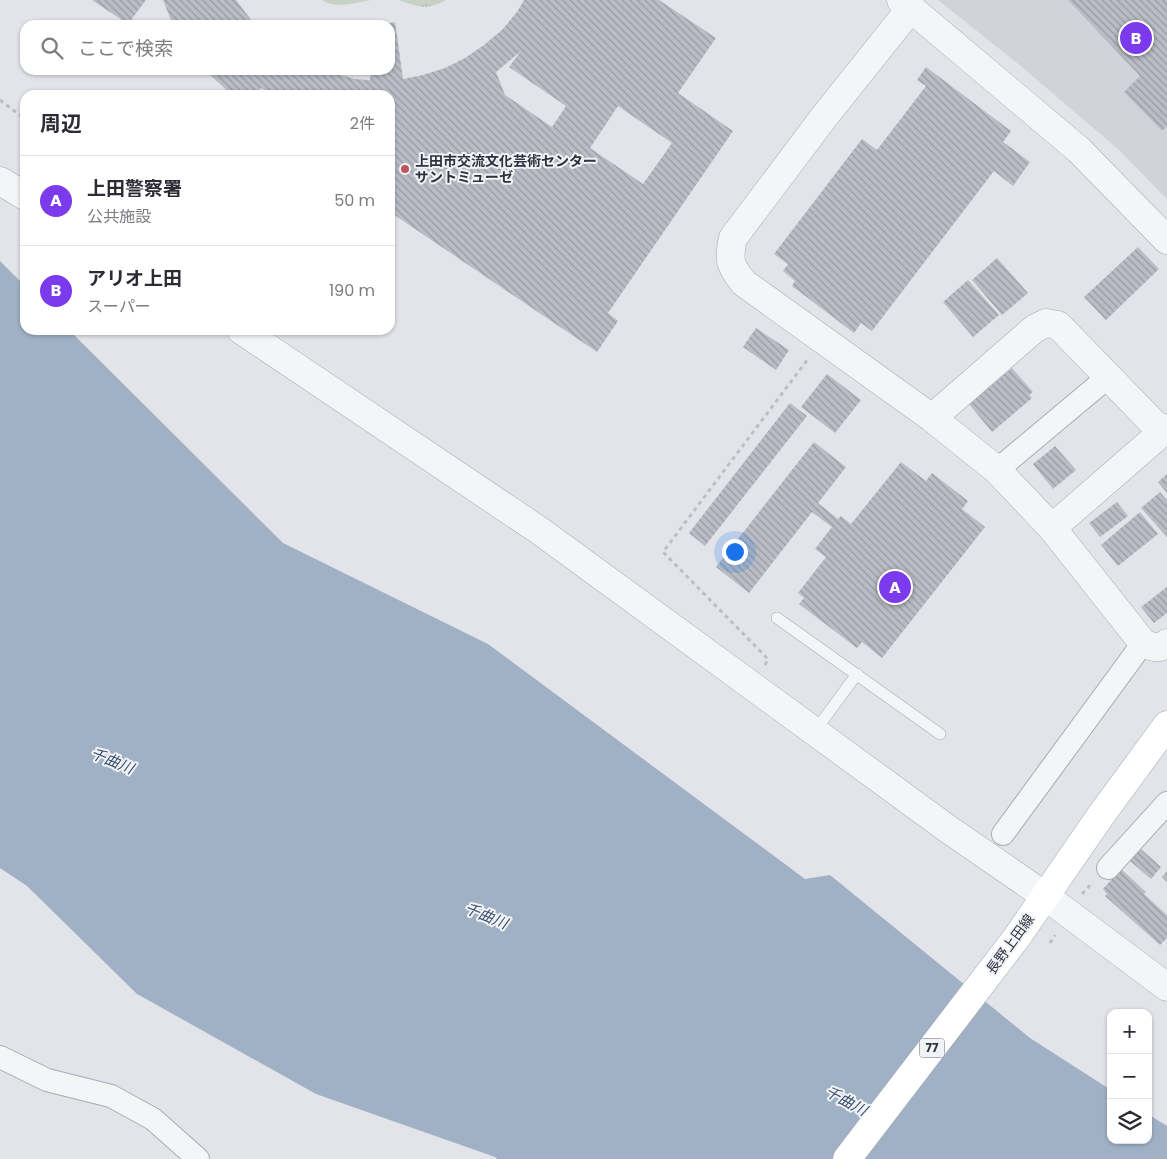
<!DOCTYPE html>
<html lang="ja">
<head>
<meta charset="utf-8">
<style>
  body { margin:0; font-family:Poppins,"Noto Sans JP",sans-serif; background:#f7f7f7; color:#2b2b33 }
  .controls { position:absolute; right:15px; bottom:15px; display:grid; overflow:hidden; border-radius:10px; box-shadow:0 1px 4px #0004 }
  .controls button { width:45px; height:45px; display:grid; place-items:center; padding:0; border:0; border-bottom:1px solid #e1e1e2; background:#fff; color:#2b2b33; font:25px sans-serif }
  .you { position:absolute; left:734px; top:551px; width:18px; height:18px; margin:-12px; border:4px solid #fff; border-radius:50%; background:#1a73e8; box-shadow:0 0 0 8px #1a73e833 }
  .badge { display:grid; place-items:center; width:32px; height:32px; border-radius:50%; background:#7c3aed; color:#fff; font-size:16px; font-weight:700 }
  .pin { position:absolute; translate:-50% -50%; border:2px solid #fff; box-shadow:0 1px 5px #0006 }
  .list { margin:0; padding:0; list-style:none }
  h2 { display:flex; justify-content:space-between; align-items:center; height:65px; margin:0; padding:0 20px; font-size:21px }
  h2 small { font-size:16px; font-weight:400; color:#7c7c81 }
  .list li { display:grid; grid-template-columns:32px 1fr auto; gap:15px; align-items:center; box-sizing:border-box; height:90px; padding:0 20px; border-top:1px solid #e1e1e2 }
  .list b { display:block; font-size:19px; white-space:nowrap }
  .list p { margin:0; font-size:16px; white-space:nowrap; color:#7c7c81 }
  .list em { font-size:16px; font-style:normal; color:#7c7c81 }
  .icon { flex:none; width:28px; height:28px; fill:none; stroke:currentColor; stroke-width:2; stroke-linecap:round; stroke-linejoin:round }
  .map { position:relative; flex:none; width:1167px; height:1159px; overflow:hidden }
  .search { position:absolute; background:#fff; box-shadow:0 1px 4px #0004; left:20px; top:20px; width:375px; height:55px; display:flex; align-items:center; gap:12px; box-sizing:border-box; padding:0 18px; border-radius:15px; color:#7c7c81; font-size:19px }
  .panel { position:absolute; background:#fff; box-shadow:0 1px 4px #0004; left:20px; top:90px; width:375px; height:245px; border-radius:15px }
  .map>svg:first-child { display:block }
</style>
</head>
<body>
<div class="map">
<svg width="1167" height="1159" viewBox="0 0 1167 1159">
  <defs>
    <pattern id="grass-tufts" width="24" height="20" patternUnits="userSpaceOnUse" patternTransform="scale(1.25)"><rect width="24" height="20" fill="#c7d2c4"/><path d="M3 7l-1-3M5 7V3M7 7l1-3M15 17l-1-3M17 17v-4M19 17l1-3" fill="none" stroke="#abb5a9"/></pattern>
    <pattern id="building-back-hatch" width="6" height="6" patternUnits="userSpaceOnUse" patternTransform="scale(1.25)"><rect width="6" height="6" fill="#babdc5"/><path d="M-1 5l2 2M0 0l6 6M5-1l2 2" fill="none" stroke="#979aa1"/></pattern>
  </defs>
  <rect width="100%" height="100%" fill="#e2e4e9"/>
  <path fill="#d0d3da" d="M938,0H1167V199L1118,149L1017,63Z"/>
  <path fill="url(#grass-tufts)" d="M322,0H371C356,3 335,9 322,0Z
    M399,0H446C424,11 420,7 399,0Z"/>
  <path fill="#a1b1c5" d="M0,261L25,286V330H69L283,543L488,644L805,879L830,875L1030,1038L1111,1090V1140H1148V1114L1167,1126V1159H497L495,1157L316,1094L137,994L27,886L0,868Z"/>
  <path fill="url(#building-back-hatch)" fill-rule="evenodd" d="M92,0H146L128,24Z
    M163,0H236L255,25H173Z
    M524,0H659L716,38L678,93L733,131L608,313L618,321L597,352L390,212V95H274L261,88L255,95H232L205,70H322L355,79L370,80L371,70H390V25L385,24L395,22L403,79L423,75L445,68L465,58L484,45L502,30L517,12ZM521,51L509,67L566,106L552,127L505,95L496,72ZM618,106L672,143L643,184L590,148Z
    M1068,0H1167V126L1162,131L1124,92L1140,76Z
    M926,67L1011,131L1003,142L1030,162L1013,186L994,171L872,331L861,323L854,333L792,286L795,281L783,271L788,264L774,254L862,139L877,150L926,86L917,80Z
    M1138,247L1159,269L1106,320L1084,297Z
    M997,258L1028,293L1002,315L972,280Z
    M968,280L999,315L973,337L943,302Z
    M756,328L789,350L776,370L743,347Z
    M1012,368L1033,392L1029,395L1032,398L992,432L969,404Z
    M827,374L861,400L835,433L801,407Z
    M790,403L807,416L705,546L689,533Z
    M814,442L846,467L818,503L838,519L841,516L851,524L901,462L926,481L932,473L968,501L962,509L985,527L882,658L862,642L857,648L799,604L804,598L798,593L826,557L815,549L832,527L812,512L749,593L716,567Z
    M1055,446L1076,470L1053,489L1033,464Z
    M1167,474V493L1158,482Z
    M1160,492L1167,500V537L1141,508Z
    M1117,502L1128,516L1100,537L1089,523Z
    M1140,512L1158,534L1118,566L1101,545Z
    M1167,587V613L1154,623L1141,607Z
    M1141,849L1161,867L1151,879L1130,861Z
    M1121,869L1146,892L1144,894L1167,915V938L1160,945L1105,896L1107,894L1103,889Z
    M1167,871V882L1162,877Z"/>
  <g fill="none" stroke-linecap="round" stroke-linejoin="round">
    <g stroke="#a8abb3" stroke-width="12">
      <path id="service" d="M777,618L940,734
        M815,731L857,674"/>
    </g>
    <g stroke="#a8abb3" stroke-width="24">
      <path id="minor" d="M997,470L1108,377
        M1003,834L1143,643
        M1108,868L1167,803
        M0,1057L47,1080L111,1096L153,1119L198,1159"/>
    </g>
    <g stroke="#a8abb3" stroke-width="29">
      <path id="tertiary" d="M901,0L1079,150L1167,240
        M911,8L824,117L733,238C728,260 730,266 744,283L932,418L997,470L1052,528L1143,643C1152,647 1159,650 1167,643
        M0,181L25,196
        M241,330L540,531L948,829L1045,896L1167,987
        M932,418L1034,329L1046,323L1058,325L1162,432
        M1052,528L1167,428"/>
    </g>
    <g stroke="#a2a8b3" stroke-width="29">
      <path id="primary" d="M847,1159L1017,937L1099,818L1167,725"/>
    </g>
    <path stroke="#bcbec3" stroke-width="3" stroke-dasharray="4 4" stroke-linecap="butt" d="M0,100L25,119
      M765,665L768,659L663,552L808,359
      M1082,894L1093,882
      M1050,943L1055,935"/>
    <use href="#service" stroke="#f4f5f7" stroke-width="11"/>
    <use href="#minor" stroke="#f4f5f7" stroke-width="22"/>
    <use href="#tertiary" stroke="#f4f5f7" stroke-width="28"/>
    <use href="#primary" stroke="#fff" stroke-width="28"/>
  </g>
  <circle fill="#c05560" stroke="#f1f3f6" stroke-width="2" cx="405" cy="169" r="5"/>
  <g text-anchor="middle" stroke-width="4" stroke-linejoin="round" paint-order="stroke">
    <rect fill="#f1f3f6" stroke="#676c76" stroke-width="1" x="919.5" y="1038.5" width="25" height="19" rx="4"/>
    <g font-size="12" font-weight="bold" fill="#2c323f">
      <text x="932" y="1052">77</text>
    </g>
    <g font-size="14" font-weight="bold" fill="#2c323f" stroke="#f1f3f6" text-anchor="start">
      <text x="415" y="166">上田市交流文化芸術センター<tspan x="415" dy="16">サントミューゼ</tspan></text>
    </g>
    <g font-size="14" fill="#2c323f" stroke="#f1f3f6">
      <text transform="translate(1010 944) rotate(-54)" y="5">長野上田線</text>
    </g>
    <g font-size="15" font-style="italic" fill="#3a4f6e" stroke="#f1f3f6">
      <text transform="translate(112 761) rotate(22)" y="5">千曲川</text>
      <text transform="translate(486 916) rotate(22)" y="5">千曲川</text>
      <text transform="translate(846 1101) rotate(28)" y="5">千曲川</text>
    </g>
  </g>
</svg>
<div class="controls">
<button>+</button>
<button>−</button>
<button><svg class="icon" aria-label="layers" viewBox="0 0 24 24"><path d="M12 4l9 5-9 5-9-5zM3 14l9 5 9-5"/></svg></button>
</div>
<div class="you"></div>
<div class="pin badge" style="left:895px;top:587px">A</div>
<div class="pin badge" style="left:1136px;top:38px">B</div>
<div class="search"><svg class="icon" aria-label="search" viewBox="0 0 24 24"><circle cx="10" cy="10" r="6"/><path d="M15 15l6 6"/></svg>ここで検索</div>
<section class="panel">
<h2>周辺<small>2件</small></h2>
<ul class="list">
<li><span class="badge">A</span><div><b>上田警察署</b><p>公共施設</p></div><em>50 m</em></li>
<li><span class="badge">B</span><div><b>アリオ上田</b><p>スーパー</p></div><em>190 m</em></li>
</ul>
</section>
</div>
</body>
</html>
